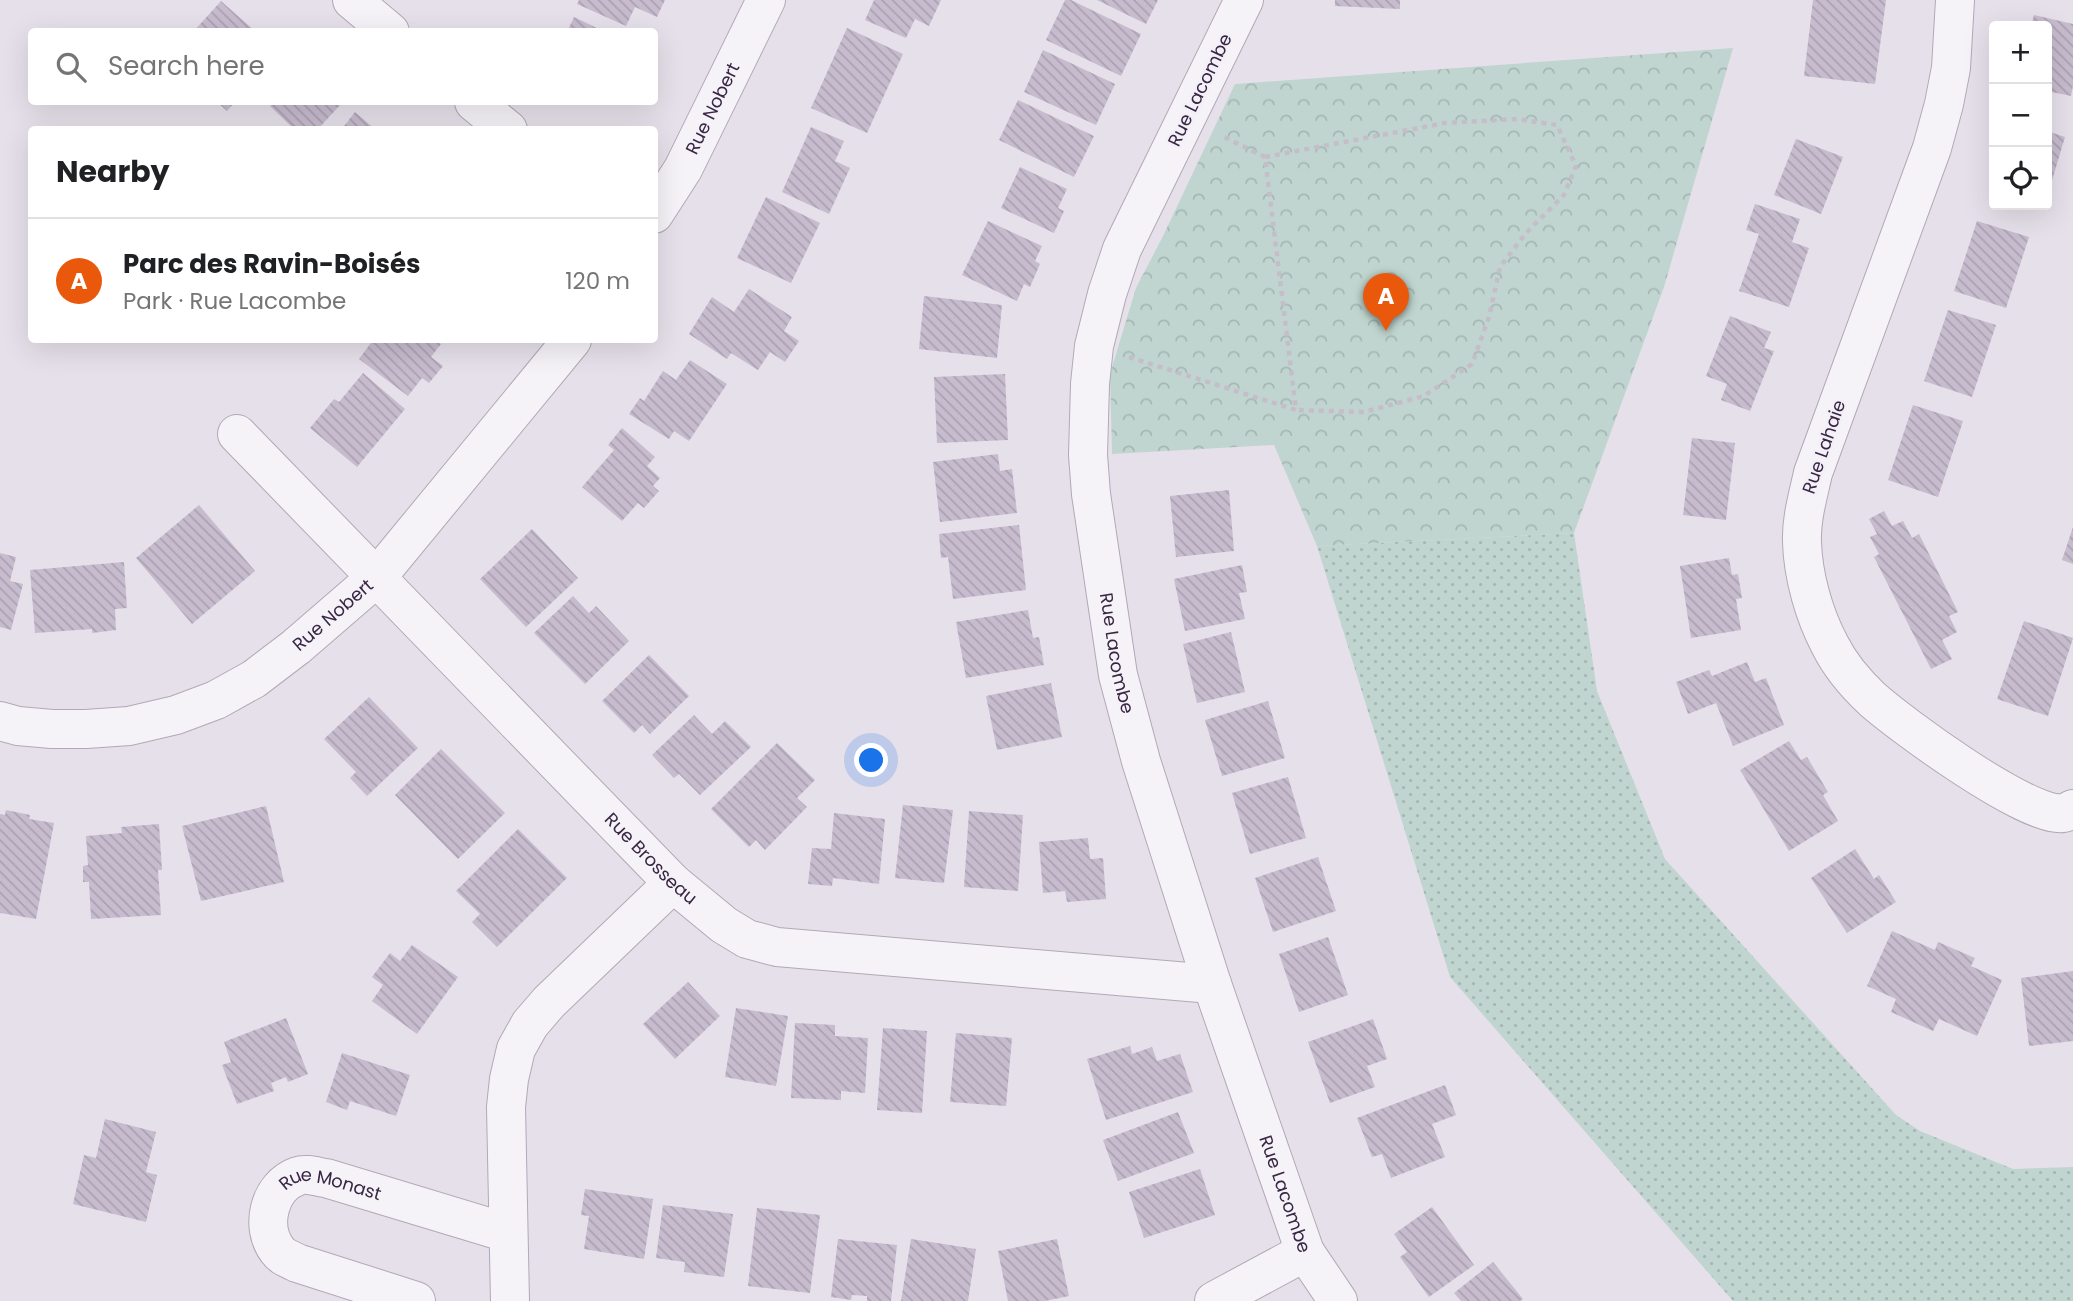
<!DOCTYPE html>
<html lang="en">
<head>
<meta charset="utf-8">
<style>
  body { margin:0; font-family:Poppins,sans-serif; background:#f2f2f2; color:#202124 }
  .controls { position:absolute; right:21px; top:21px; display:grid; overflow:hidden; border-radius:7px; box-shadow:0 7px 28px #0002 }
  .controls button { width:63px; height:63px; display:grid; place-items:center; padding:0; border:0; border-bottom:2px solid #e0e0e0; background:#fff; color:#202124; font:35px sans-serif }
  .you { position:absolute; left:872px; top:761px; width:24px; height:24px; margin:-18px; border:5px solid #fff; border-radius:50%; background:#1a73e8; box-shadow:0 0 0 10px #1a73e833 }
  .badge { display:grid; place-items:center; width:46px; height:46px; border-radius:50%; background:#ea580c; color:#fff; font-size:23px; font-weight:700 }
  .pin { position:absolute; translate:-50% -58px; filter:drop-shadow(0 2px 4px #0008) }
  .pin::after { content:''; position:absolute; top:37px; width:24px; height:21px; background:inherit; clip-path:polygon(0 0,100% 0,50% 100%) }
  .list { margin:0; padding:0; list-style:none }
  h2 { display:flex; justify-content:space-between; align-items:center; height:91px; margin:0; padding:0 28px; font-size:30px }
  h2 small { font-size:23px; font-weight:400; color:#757577 }
  .list li { display:grid; grid-template-columns:46px 1fr auto; gap:21px; align-items:center; box-sizing:border-box; height:126px; padding:0 28px; border-top:2px solid #e0e0e0 }
  .list b { display:block; font-size:26px; white-space:nowrap }
  .list p { margin:0; font-size:23px; white-space:nowrap; color:#757577 }
  .list em { font-size:23px; font-style:normal; color:#757577 }
  .icon { flex:none; width:38px; height:38px; fill:none; stroke:currentColor; stroke-width:2; stroke-linecap:round; stroke-linejoin:round }
  .map { position:relative; flex:none; width:2073px; height:1301px; overflow:hidden }
  .search { position:absolute; background:#fff; box-shadow:0 7px 28px #0002; left:28px; top:28px; width:630px; height:77px; display:flex; align-items:center; gap:18px; box-sizing:border-box; padding:0 24px; border-radius:7px; color:#757577; font-size:26px }
  .panel { position:absolute; background:#fff; box-shadow:0 7px 28px #0002; left:28px; top:126px; width:630px; height:217px; border-radius:7px }
  .map>svg:first-child { display:block }
</style>
</head>
<body>
<div class="map">
<svg width="2073" height="1301" viewBox="0 0 2073 1301">
  <defs>
    <pattern id="grass-dots" width="8" height="8" patternUnits="userSpaceOnUse" patternTransform="scale(1.75)"><rect width="8" height="8" fill="#c0d5cf"/><path d="M2 2h.1M6 6h.1" fill="none" stroke="#a6b7b3" stroke-width="1.8" stroke-linecap="round"/></pattern>
    <pattern id="park-crowns" width="20" height="18" patternUnits="userSpaceOnUse" patternTransform="scale(1.75)"><rect width="20" height="18" fill="#c0d5cf"/><path d="M2 6a3 3 0 1 1 6 0M12 15a3 3 0 1 1 6 0" fill="none" stroke="#a6b7b3"/></pattern>
    <pattern id="building-back-hatch" width="6" height="6" patternUnits="userSpaceOnUse" patternTransform="scale(1.75)"><rect width="6" height="6" fill="#c7bcce"/><path d="M-1 5l2 2M0 0l6 6M5-1l2 2" fill="none" stroke="#aca1b2"/></pattern>
  </defs>
  <rect width="100%" height="100%" fill="#e6e0ea"/>
  <path fill="url(#grass-dots)" d="M1574,533L1597,691L1665,859L1896,1115L1920,1131L2013,1169L2073,1167V1301H1733L1450,977L1317,546Z"/>
  <path fill="url(#park-crowns)" d="M1733,48L1664,287L1574,533L1317,546L1274,445L1112,454L1110,374L1136,288L1163,236L1235,84Z"/>
  <path fill="url(#building-back-hatch)" d="M579,0H665L657,17L635,7L626,26L577,4Z
    M874,0H941L929,26L915,19L906,38L865,20Z
    M1065,0H1071L1141,34L1121,76L1046,40Z
    M1097,0H1158L1146,24Z
    M1335,0H1400V9L1335,6Z
    M1813,0H1886L1875,84L1804,76Z
    M221,1L256,32H193Z
    M2034,15L2073,24V86L2071,96L2047,91V26H2031Z
    M574,17L605,32H567Z
    M847,28L903,54L867,133L811,108Z
    M1043,50L1115,84L1096,125L1024,92Z
    M1018,100L1094,136L1074,177L999,140Z
    M217,102H235L227,111Z
    M275,102H340L342,103L317,130H295L270,106Z
    M355,112L376,130H341Z
    M811,127L844,141L835,161L850,168L829,214L782,192Z
    M2047,131L2065,137L2047,197Z
    M1796,139L1843,157L1821,214L1774,195Z
    M1020,167L1067,189L1058,208L1064,211L1054,233L1001,208Z
    M766,197L820,223L791,283L737,258Z
    M1755,204L1800,219L1792,242L1809,248L1789,307L1739,291L1759,234L1746,230Z
    M988,221L1042,246L1035,261L1040,264L1030,287L1024,284L1017,301L962,275Z
    M1977,221L2029,237L2006,308L1954,291Z
    M749,289L792,317L784,331L799,341L785,362L770,352L758,370L731,353L727,359L689,334L712,297L734,312Z
    M924,296L1002,305L997,358L919,349Z
    M1948,310L1996,325L1972,397L1924,381Z
    M1730,316L1771,332L1764,348L1774,351L1750,411L1721,400L1727,384L1706,376Z
    M373,340H435L441,344L431,357L443,366L429,383L422,378L408,396L359,359Z
    M690,360L727,384L689,441L674,431L669,439L629,414L640,398L644,401L663,371L676,380Z
    M363,373L405,409L357,467L310,428L334,399L339,402Z
    M1005,374L1008,440L937,443L934,377Z
    M1913,405L1963,421L1938,497L1888,480Z
    M622,428L655,457L647,466L660,478L653,486L659,491L644,508L638,503L622,521L582,487L614,450L608,445Z
    M1692,438L1735,443L1726,520L1683,515Z
    M998,454L1000,471L1012,469L1017,513L940,522L933,462Z
    M1229,490L1234,551L1176,557L1170,496Z
    M199,505L255,571L192,624L136,558Z
    M1884,511L1892,526L1903,521L1912,538L1919,534L1958,612L1949,616L1957,632L1942,640L1952,659L1931,669L1874,557L1879,554L1870,537L1877,534L1869,519Z
    M1019,525L1026,590L953,599L948,557L941,558L939,534Z
    M2073,527V564L2062,560Z
    M532,529L578,578L526,627L480,579Z
    M0,553L16,557L10,581L23,584L11,630L0,627Z
    M1729,558L1732,575L1738,574L1742,598L1736,599L1741,630L1691,638L1680,566Z
    M124,562L127,608L115,609L116,630L92,633V629L35,633L30,570Z
    M1242,565L1247,592L1239,593L1245,619L1185,631L1174,579Z
    M573,596L589,613L596,606L629,641L585,684L534,633Z
    M1028,610L1033,638L1039,637L1044,665L966,678L956,622Z
    M2024,621L2073,638L2048,716L1997,699Z
    M1231,632L1245,692L1197,703L1183,644Z
    M649,655L689,696L650,734L642,725L634,733L602,701Z
    M1747,662L1755,682L1766,678L1784,725L1733,746L1716,703L1688,714L1676,682L1709,670L1712,676Z
    M1051,683L1062,737L997,750L986,696Z
    M369,697L418,748L367,796L350,778L356,772L324,739Z
    M1268,701L1285,758L1222,776L1205,720Z
    M694,715L712,734L725,721L751,747L700,795L679,774L674,778L652,755Z
    M1789,741L1801,760L1807,757L1828,792L1823,795L1838,821L1789,851L1740,770Z
    M777,743L815,780L797,798L807,807L765,850L756,840L749,847L711,809Z
    M441,749L505,813L458,859L395,795Z
    M1288,777L1306,838L1250,854L1232,793Z
    M903,805L953,810L944,883L895,878Z
    M266,806L284,882L201,901L182,826Z
    M6,810L30,815L29,819L54,823L36,919L0,913V814L5,815Z
    M969,811L1023,815L1018,891L964,887Z
    M834,813L885,819L879,884L833,878L832,886L808,884L812,848L831,849Z
    M159,824L162,870H158L161,915L91,919L89,882H83V866L88,865L86,836L122,833L121,827Z
    M518,829L567,878L497,947L472,922L480,914L456,891Z
    M1088,838L1090,859L1103,858L1106,899L1067,902L1065,891L1043,893L1039,842Z
    M1855,849L1874,879L1879,875L1896,902L1847,933L1811,878Z
    M1318,857L1336,911L1273,932L1255,878Z
    M1892,931L1935,950L1938,942L1975,958L1971,966L2002,980L1977,1036L1939,1019L1933,1031L1891,1012L1896,999L1867,986Z
    M1328,937L1348,995L1299,1012L1279,954Z
    M412,945L458,977L417,1034L372,1001L383,985L372,977L390,953L400,961Z
    M2073,971V1041L2029,1046L2021,978Z
    M688,982L720,1016L675,1059L643,1024Z
    M736,1008L788,1016L776,1086L725,1077Z
    M286,1018L308,1074L288,1082L286,1077L271,1083L274,1091L237,1104L222,1065L231,1062L224,1042Z
    M1373,1019L1387,1059L1367,1066L1375,1087L1330,1103L1308,1042Z
    M795,1023L835,1025V1036L868,1038L865,1093L841,1091V1100L791,1098Z
    M883,1028L927,1031L922,1113L877,1110Z
    M956,1033L1012,1038L1006,1106L950,1102Z
    M1130,1046L1132,1054L1152,1047L1157,1061L1180,1054L1193,1092L1106,1120L1087,1059Z
    M342,1053L410,1075L396,1116L350,1101L347,1110L326,1102Z
    M1445,1085L1456,1115L1432,1124L1445,1157L1391,1178L1382,1154L1372,1157L1357,1118Z
    M1178,1112L1194,1153L1118,1181L1103,1140Z
    M105,1119L156,1132L146,1172L157,1175L146,1222L73,1204L84,1155L96,1158Z
    M1200,1169L1215,1215L1144,1238L1129,1192Z
    M585,1189L653,1199L644,1259L584,1249L589,1216L581,1215Z
    M663,1205L733,1214L724,1277L684,1272L685,1262L656,1258Z
    M1432,1207L1474,1265L1429,1297L1400,1257L1407,1252L1394,1234Z
    M757,1208L820,1215L810,1293L748,1286Z
    M838,1239L897,1245L891,1301H867V1296L852,1295L851,1300L831,1297Z
    M911,1239L976,1249L968,1301H901Z
    M1057,1239L1069,1296L1045,1301H1008L998,1251Z
    M1493,1262L1523,1299L1520,1301H1461L1454,1293Z"/>
  <g fill="none" stroke-linecap="round" stroke-linejoin="round">
    <g stroke="#b2a8b8" stroke-width="40">
      <g id="minor">
        <path d="M352,0L390,32"/>
        <path id="s1" d="M1244,0L1122,249L1107,294L1094,346L1090,384L1088,455L1091,494L1118,675L1141,761L1212,984L1305,1252L1338,1301"/>
        <path d="M1955,0L1951,68L1944,104L1932,148L1813,473C1808,496 1801,519 1802,542C1803,576 1814,615 1830,645C1840,665 1855,683 1872,699C1900,724 2029,819 2063,813C2067,813 2070,810 2073,809"/>
        <path d="M474,102L508,130"/>
        <path id="s2" d="M654,214L683,169L766,0"/>
        <path id="s3" d="M237,434L673,883L724,925L747,939L777,947L1212,984"/>
        <path id="s4" d="M0,721L18,726L52,729H86L129,726L176,715L216,700L254,679L296,647L377,577L572,340"/>
        <path id="s5" d="M416,1301L297,1263C290,1259 282,1257 278,1251C259,1227 269,1186 298,1176C306,1173 318,1177 326,1178L508,1233"/>
        <path d="M510,1301L506,1107L509,1079L516,1049L530,1024L549,1002L673,883"/>
        <path d="M1214,1301L1305,1252"/>
      </g>
    </g>
    <path stroke="#c5bec9" stroke-width="4.5" stroke-dasharray="5 5" stroke-linecap="butt" d="M1265,157L1445,123L1517,119L1557,125L1576,166L1564,195L1526,233L1500,267L1489,317L1472,364L1424,396L1364,412L1296,410
      M1129,357L1296,410L1265,157L1220,135"/>
    <use href="#minor" stroke="#f6f3f8" stroke-width="38"/>
  </g>
  <g text-anchor="middle" stroke-width="6" stroke-linejoin="round" paint-order="stroke">
    <g font-size="18" fill="#382644" stroke="#f4f0f8">
      <text transform="translate(1200 90) rotate(-64)" y="6">Rue Lacombe</text>
      <text dy="6" stroke="none"><textPath href="#s2" startOffset="121">Rue Nobert</textPath></text>
      <text transform="translate(1824 447) rotate(-71)" y="6">Rue Lahaie</text>
      <text dy="6" stroke="none"><textPath href="#s4" startOffset="366">Rue Nobert</textPath></text>
      <text dy="6" stroke="none"><textPath href="#s1" startOffset="688">Rue Lacombe</textPath></text>
      <text dy="6" stroke="none"><textPath href="#s3" startOffset="593">Rue Brosseau</textPath></text>
      <text dy="6" stroke="none"><textPath href="#s1" startOffset="1255">Rue Lacombe</textPath></text>
      <text dy="6" stroke="none"><textPath href="#s5" startOffset="270">Rue Monast</textPath></text>
    </g>
  </g>
</svg>
<div class="controls">
<button>+</button>
<button>−</button>
<button><svg class="icon" aria-label="locate" viewBox="0 0 24 24"><circle cx="12" cy="12" r="6"/><path d="M12 2v4M12 18v4M2 12h4M18 12h4"/></svg></button>
</div>
<div class="you"></div>
<div class="pin badge" style="left:1386px;top:331px">A</div>
<div class="search"><svg class="icon" aria-label="search" viewBox="0 0 24 24"><circle cx="10" cy="10" r="6"/><path d="M15 15l6 6"/></svg>Search here</div>
<section class="panel">
<h2>Nearby<small></small></h2>
<ul class="list">
<li><span class="badge">A</span><div><b>Parc des Ravin-Boisés</b><p>Park · Rue Lacombe</p></div><em>120 m</em></li>
</ul>
</section>
</div>
</body>
</html>
